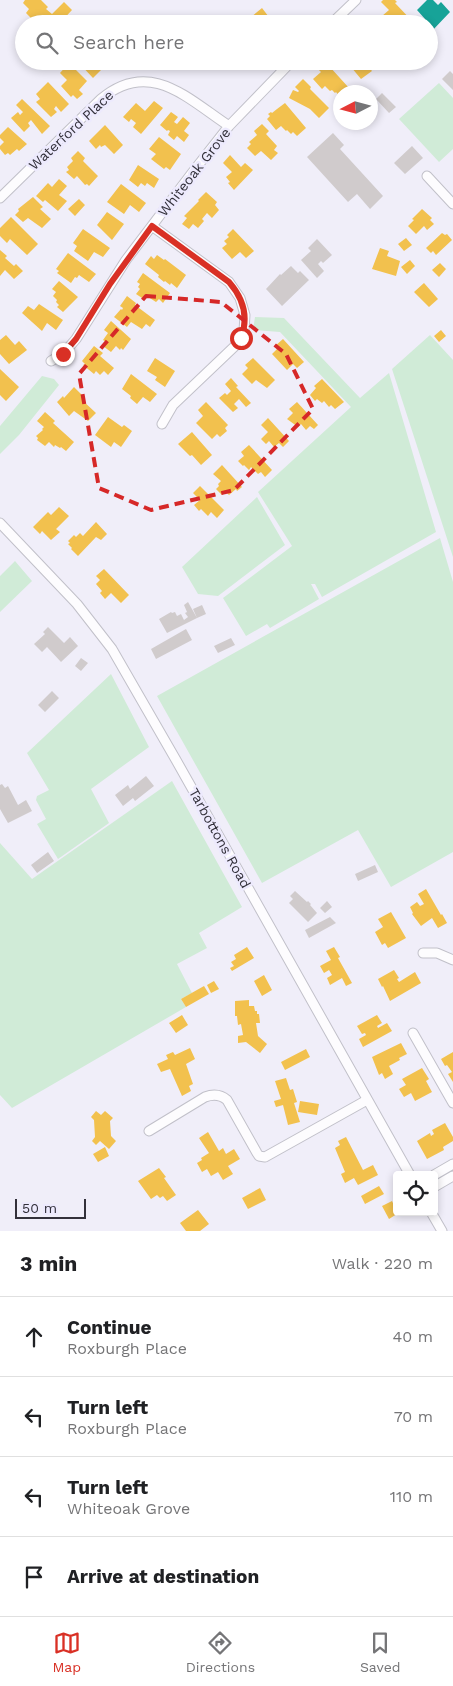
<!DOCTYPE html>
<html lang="en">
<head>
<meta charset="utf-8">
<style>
  body { margin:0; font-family:"Work Sans",sans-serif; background:#f6f6f6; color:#202124 }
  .controls { position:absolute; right:15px; bottom:15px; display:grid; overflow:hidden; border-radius:5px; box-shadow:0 2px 8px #0003 }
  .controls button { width:45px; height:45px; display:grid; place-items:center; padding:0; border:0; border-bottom:1px solid #e0e0e0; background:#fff; color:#202124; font:25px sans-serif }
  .compass { position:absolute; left:333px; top:85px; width:45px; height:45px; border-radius:50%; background:#fff; box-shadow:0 2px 8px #0003; rotate:264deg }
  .scale { position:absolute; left:15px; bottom:12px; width:71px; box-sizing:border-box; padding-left:5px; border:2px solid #33313b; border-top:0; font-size:14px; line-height:18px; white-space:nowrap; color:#33313b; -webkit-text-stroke:4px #edeafd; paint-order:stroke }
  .stop { position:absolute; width:15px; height:15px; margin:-11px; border:4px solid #d93025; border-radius:50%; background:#fff }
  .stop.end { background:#d93025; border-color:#fff; box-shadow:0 1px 5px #0008 }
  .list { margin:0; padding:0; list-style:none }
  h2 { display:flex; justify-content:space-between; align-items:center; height:65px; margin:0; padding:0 20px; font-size:21px }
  h2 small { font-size:16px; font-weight:400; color:#757577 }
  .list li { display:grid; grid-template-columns:32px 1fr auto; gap:15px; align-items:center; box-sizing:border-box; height:80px; padding:0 20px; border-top:1px solid #e0e0e0 }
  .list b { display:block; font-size:19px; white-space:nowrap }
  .list p { margin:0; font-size:16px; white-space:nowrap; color:#757577 }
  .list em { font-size:16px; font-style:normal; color:#757577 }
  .icon { flex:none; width:28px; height:28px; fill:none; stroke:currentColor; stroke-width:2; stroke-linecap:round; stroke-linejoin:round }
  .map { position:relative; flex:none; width:453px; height:1231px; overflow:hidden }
  .search { position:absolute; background:#fff; box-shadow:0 2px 8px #0003; left:15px; right:15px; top:15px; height:55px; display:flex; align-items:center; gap:12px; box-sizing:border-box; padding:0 18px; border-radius:28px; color:#757577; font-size:19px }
  .sheet { height:385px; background:#fff }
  nav { display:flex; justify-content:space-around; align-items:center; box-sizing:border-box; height:70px; border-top:1px solid #e0e0e0; background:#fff; font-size:14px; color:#757577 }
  nav a { display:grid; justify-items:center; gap:2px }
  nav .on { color:#d93025 }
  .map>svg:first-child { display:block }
</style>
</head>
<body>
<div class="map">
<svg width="453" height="1231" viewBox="0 0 453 1231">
  <rect width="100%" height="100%" fill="#f0eef9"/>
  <path fill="#d0ebd7" d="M439,83L453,98V149L439,162L399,119Z
    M255,317L284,318L360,398L389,373L436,532L322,597L315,584H311L319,599L270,628L267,624L246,636L223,598L292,546L258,492L351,407L280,332L253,330Z
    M430,335L453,360V557L392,369Z
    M42,376L54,379L59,385L19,435L0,454V426Z
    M257,497L285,545L218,596L198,594L182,567Z
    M440,538L453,582V852L391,887L358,830L262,883L157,696Z
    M15,561L32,581L0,612V576Z
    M111,674L149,747L91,789L109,823L58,859L37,824L46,819L36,800L37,796L49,790L27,753Z
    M172,781L242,907L199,933L207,948L177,964L192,993L181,999L186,1007L12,1108L0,1095V843L32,879Z"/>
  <path fill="#f2c14e" d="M25,0H41L48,7L46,9L52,14L64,2L72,10L59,24H42L36,18L33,20L26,13L29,9L23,3Z
    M383,0H395L397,2L395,3L415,24H390L382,16L389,10L381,2Z
    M262,8L272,21L269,23L270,24H256L251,17Z
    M77,61H99L95,65L101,70L93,78Z
    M320,61H328L332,66L330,67L349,88L345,92H340V97L336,92L335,93L332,90L330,91L325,86L322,89L313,79L321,72L315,66Z
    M346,61H364L372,71L361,79Z
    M69,63L87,81L79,90L83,94L77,99L73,95L71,97L61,86L67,80L60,73Z
    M303,79L311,87L310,89L329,108L319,118L310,109L289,98L293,90L298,92L299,91L295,87Z
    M48,82L69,104L61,112L56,106L54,109L57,112L51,117L36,102L40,99L36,94Z
    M22,99L50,126L42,134L31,120L28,123L30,126L24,132L11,118L18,112L20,115L23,112L16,105Z
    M154,101L163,108L141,134L133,127L136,123L131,119L129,122L123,117L136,103L145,111Z
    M285,103L306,128L297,136L293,132L291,134L287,130L286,131L281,126L276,130L267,119L270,116L268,114L271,112L272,113L277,109Z
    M171,112L178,117L174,122L177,124L183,117L190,123L184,131L189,135L184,142L177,136L174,140L168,135L170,131L168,130L167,131L160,125Z
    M262,124L269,131L266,134L277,146L274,150L278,153L271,160L261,151L255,156L247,148L251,144L249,142L257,135L254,131Z
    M105,125L123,145L114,154L105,145L101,147L100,145L96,149L89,141Z
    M8,127L27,144L19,151L17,149L10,155L8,153L5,155L0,149V146L4,142L0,138V135Z
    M159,137L181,154L170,170L166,167L164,169L151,159L156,154L149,149Z
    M78,151L85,158L83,161L98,176L89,186L87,184L85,185L77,176L74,179L66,172L69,170L67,167L73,161L71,158Z
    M230,155L241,167L245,163L253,170L234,190L228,183L230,182L226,177L232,172L223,163Z
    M138,165L159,179L154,188L147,183L145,186L141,183L138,187L129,180Z
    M59,179L67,186L59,195L67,201L58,211L45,200L43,202L36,196L48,183L52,187Z
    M121,184L146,203L139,212L130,205L124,214L107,202Z
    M206,192L217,202L215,205L219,210L212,218L207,213L202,219L204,221L198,228L193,224L189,229L182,224L187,218L184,216L199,201L198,200Z
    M33,197L43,207L40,209L51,219L42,228L28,218L23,222L15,215L19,211L18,209Z
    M79,199L85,205L75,216L68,209Z
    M422,209L432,218L430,220L434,224L427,230L424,226L416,234L408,226L414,220L412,219Z
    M107,212L124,224L112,240L97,225Z
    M11,217L38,244L27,255L10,239L7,243L0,236V228Z
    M83,229L110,248L103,257L94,252L88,261L74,251L77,246L73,243Z
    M233,229L254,251L246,258L240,252L232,259L222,248L227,244L224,241L229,237L227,235Z
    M442,233L445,235L447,234L452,240L436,255L433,251L431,253L426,248Z
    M406,238L412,245L404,251L398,244Z
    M380,248L389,251L387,256L400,261L396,276L372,269Z
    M0,250L7,256L5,258L14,266L16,264L23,271L14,279L5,270L0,276Z
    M68,253L96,274L89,282L79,275L77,278L75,277L71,283L57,273L59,271L56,269Z
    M157,255L164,260L165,259L186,275L177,288L171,283L170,285L165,281L164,282L158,277L159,275L145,264L151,256L154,259Z
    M410,260L415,266L407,274L401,267Z
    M440,263L446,269L439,277L432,270Z
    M143,273L170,293L163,303L159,299L156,302L145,295L142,298L136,294L140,289L138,287L140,284L137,282Z
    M59,281L78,297L63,312L57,307L59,305L56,302L57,300L53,296L56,292L52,289Z
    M424,283L438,299L429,307L414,292Z
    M127,296L136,303L135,305L155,320L150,327L146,324L142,329L131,322L127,327L114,317L121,309L122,310L123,308L120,306Z
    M39,304L63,320L56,330L47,323L42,331L22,313L28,306L34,310Z
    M111,321L131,339L123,350L121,348L120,350L116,346L111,352L103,346L106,342L103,340L108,333L104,330Z
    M441,330L446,336L439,342L434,336Z
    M6,335L15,345L19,341L27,350L9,364L0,354V340Z
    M283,339L304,362L297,368L293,364L287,370L272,354L277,349L275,346Z
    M94,346L103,353L100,356L114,368L108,375L104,371L100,375L96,371L94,374L83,365L85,364L82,361Z
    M155,358L175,371L165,387L155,380L157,377L147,371Z
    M253,358L275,380L267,388L256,380L252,384L242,374L248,368L245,365Z
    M0,369L19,387L6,401L0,395Z
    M131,374L157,394L150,402L143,397L137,404L130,398L131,396L122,389Z
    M231,378L238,386L236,387L251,403L246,407L239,399L234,404L238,408L233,412L219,398L225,393L227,395L231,391L225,384Z
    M322,379L344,402L335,409L331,405L329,407L324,401L322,403L317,399L315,401L310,395L316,388L314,386Z
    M74,387L84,397L82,400L96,413L88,421L74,411L69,416L57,402L63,396L64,398Z
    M206,402L228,425L225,428L227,431L220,437L217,434L212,439L196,423L203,416L198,410Z
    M297,402L318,425L314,429L310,426L306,430L301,424L298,427L287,419L293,413L289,409Z
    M45,412L55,421L53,423L74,442L66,451L61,447L60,448L55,445L54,447L49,442L45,446L37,440L38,438L36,436L43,430L42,429L44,427L37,421Z
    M108,417L122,427L124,425L132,431L121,447L114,442L111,447L95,435Z
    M268,418L289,441L283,447L279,443L274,447L269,441L266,444L261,439L268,432L261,425Z
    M192,432L212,455L201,465L192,455L190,456L178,444Z
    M249,445L272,470L265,477L261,472L258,474L251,467L249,470L244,465L243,466L238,461L244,456L241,452Z
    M222,465L242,487L237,491L236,489L229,495L226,492L222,495L216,489L219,486L218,484L221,481L213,474Z
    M200,486L224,510L217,518L211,512L208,516L201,509L199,511L194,505L200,500L193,493Z
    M59,507L69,516L56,529L60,532L51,540L42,531L40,534L33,527L48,512L51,515Z
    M96,522L107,534L101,540L96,537L78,556L71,549L72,548L68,544L70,543L68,541L74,535L76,537L80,533L83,536Z
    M104,569L129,595L121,603L111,593L105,599L100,593L102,591L96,584L100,580L96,576Z
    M426,889L441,915L442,914L447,923L438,928L432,918L421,926L412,914L413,913L410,907L417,902L420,906L424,904L418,894Z
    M391,912L406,938L388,948L385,943L382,945L375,932L383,927L378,919Z
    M247,947L254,958L232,971L230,968L234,966L231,962L236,959L234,955Z
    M334,947L340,957L338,958L352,983L346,986L342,978L330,985L327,978L332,975L329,970L324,973L320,966L331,960L326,951Z
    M394,970L399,978L397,979L399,982L415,972L421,983L390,1001L383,986L382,987L378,979Z
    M264,975L272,990L262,996L254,981Z
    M214,981L219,989L211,993L207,985Z
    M204,986L209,994L186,1007L181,999Z
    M249,1000V1006H254L255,1011H257V1014H259L260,1023H256L258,1036L267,1044L260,1053L246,1042L238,1043V1036L243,1035L241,1024L238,1025L237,1016H235V1001Z
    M182,1015L188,1025L176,1033L169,1023Z
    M377,1015L382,1023L377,1026L378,1028L387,1023L392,1031L363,1047L359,1039L366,1035L365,1033L362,1034L357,1026Z
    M401,1043L407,1054L399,1058L400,1060L389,1066L393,1074L385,1079L382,1073L379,1075L372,1057Z
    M190,1048L195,1059L186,1064L193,1084L189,1086L191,1091L182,1096L170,1069L161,1072L157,1064L168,1059L166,1055L173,1052L175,1055Z
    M306,1049L310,1057L285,1070L281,1062Z
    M453,1052V1082L448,1074L452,1072L447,1065L445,1066L441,1059Z
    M422,1068L429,1079L426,1081L432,1092L415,1101L411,1093L404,1097L399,1089L406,1085L402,1079Z
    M286,1078L290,1090L293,1089L297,1102L294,1103L300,1122L288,1125L283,1105L276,1107L274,1101L281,1099L275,1081Z
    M300,1101L319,1104L317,1115L298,1112Z
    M96,1111L101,1115L105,1111L113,1118L110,1121L111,1136L116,1141L109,1149L100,1141L96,1145L92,1141L95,1137L94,1120L91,1117Z
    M445,1123L453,1137V1141L443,1147L444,1150L427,1159L417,1141L430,1133L431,1136L434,1134L432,1130Z
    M208,1132L219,1151L223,1148L226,1154L234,1149L240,1159L228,1166L233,1174L223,1180L218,1172L211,1176L207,1169L202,1172L197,1163L202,1160L201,1158L209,1153L199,1138Z
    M346,1137L363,1170L373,1165L378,1175L358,1185L354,1178L345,1183L341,1174L345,1172L335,1148L340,1145L338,1141Z
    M105,1147L109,1156L98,1162L93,1154Z
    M159,1168L166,1177L164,1178L176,1195L167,1201L163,1196L160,1198L157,1195L151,1199L138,1181Z
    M379,1186L384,1194L365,1204L361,1196Z
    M260,1188L266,1200L248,1209L242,1198Z
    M392,1201L397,1212H400L389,1219L382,1206Z
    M198,1210L209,1224L200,1231H186L180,1223Z"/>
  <path fill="#17a398" d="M427,0H433L438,5L441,2L450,12L431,32L429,24L421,23L425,19L417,10Z"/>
  <path fill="#d0cbcc" d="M450,71L453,74V90L442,79Z
    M382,93L396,107L389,113L376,99Z
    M333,133L344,145L340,149L383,196L370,209L357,194L348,202L307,157Z
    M412,146L423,158L405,174L394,163Z
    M317,239L332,255L323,263L321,261L318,264L324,271L317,278L301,260L311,251L308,248Z
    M291,266L298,273L300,271L309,280L282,306L266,289L280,274L281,275Z
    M188,602L197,618L167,633L159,619L171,612L172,613L175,612L177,616L181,614L184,620L188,617L185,613L187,612L184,605Z
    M202,605L206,614L197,618L193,609Z
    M48,627L64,643L70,637L78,646L61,662L47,647L42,652L34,644L45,634L43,632Z
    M186,629L192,640L156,659L151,649Z
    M231,638L235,645L218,653L214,646Z
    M81,658L88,663L81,671L75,666Z
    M52,691L59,698L45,712L38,705Z
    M146,776L154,786L135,801L133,798L123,806L115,795L128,785L130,789Z
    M2,784L5,788L8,786L18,805L26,800L32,811L8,823L0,809V785Z
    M48,852L54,861L37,873L31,865Z
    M375,865L378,872L358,881L355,874Z
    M295,891L307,902L308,901L311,904L310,905L317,913L308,922L289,903L293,899L290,896Z
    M327,901L332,907L325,913L320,908Z
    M330,917L336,923L309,938L305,930Z"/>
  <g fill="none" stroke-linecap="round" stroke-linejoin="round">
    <g stroke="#c1c0c9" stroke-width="11">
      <path id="street" d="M331,24L356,0
        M427,176L453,204
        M0,198L101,99C150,58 188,99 229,126
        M152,226L229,282L240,298L245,315L244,331L236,345L173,405L162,424
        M51,361L63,354L76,339L126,260L192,173L229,126L292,61
        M0,523L77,604L112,649L176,760L410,1175
        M423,953H437L453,960
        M413,1033L453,1103
        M149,1131L205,1097C213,1094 220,1094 227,1100L257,1153L259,1156L265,1157L367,1100
        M434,1175L453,1164
        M434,1187L453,1176
        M431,1212L442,1231"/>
    </g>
    <use href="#street" stroke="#fdfcfe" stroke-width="9"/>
  </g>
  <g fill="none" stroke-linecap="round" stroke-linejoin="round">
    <path stroke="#d93025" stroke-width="6" d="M63,354L76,339L110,284L152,226L229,282C243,298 249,317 241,338"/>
  </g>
  <path fill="none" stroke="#d62828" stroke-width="4" stroke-dasharray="10 6" stroke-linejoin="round" d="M146,296L221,302L286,354L313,409L234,490L151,510L99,488L79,374Z"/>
  <g text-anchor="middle" stroke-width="5" stroke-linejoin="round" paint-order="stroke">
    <g font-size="14" fill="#33313b" stroke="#edeafd">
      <text transform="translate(71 130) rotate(-43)" y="5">Waterford Place</text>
      <text transform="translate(194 172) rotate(-52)" y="5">Whiteoak Grove</text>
      <text transform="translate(220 838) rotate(61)" y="5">Tarbottons Road</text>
    </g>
  </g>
</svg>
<div class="controls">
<button><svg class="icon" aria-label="locate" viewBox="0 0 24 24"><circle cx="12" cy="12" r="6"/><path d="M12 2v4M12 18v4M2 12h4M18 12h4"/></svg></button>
</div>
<svg class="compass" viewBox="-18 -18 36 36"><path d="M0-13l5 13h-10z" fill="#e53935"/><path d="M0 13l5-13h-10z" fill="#757577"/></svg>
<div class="scale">50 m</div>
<div class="stop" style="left:241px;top:338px"></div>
<div class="stop end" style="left:63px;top:354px"></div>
<div class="search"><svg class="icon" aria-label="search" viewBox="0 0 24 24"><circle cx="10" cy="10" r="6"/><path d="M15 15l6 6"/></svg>Search here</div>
</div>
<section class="sheet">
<h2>3 min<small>Walk · 220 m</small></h2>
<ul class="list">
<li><svg class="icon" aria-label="ahead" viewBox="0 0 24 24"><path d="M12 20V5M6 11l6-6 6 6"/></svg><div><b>Continue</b><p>Roxburgh Place</p></div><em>40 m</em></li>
<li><svg class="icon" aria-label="left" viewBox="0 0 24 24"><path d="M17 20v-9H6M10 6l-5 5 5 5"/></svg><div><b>Turn left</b><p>Roxburgh Place</p></div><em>70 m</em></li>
<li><svg class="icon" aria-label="left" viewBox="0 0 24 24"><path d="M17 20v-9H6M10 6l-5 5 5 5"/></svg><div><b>Turn left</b><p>Whiteoak Grove</p></div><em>110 m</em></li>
<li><svg class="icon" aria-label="arrive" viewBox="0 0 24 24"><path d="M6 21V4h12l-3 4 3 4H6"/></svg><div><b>Arrive at destination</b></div></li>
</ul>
</section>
<nav>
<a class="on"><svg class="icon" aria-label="map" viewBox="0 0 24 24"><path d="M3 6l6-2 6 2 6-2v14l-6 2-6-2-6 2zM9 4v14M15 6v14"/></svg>Map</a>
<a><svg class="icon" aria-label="directions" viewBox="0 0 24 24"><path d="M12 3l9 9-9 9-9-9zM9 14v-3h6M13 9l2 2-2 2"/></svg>Directions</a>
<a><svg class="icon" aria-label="saved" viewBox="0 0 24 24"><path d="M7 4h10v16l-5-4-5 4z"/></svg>Saved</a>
</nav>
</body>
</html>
